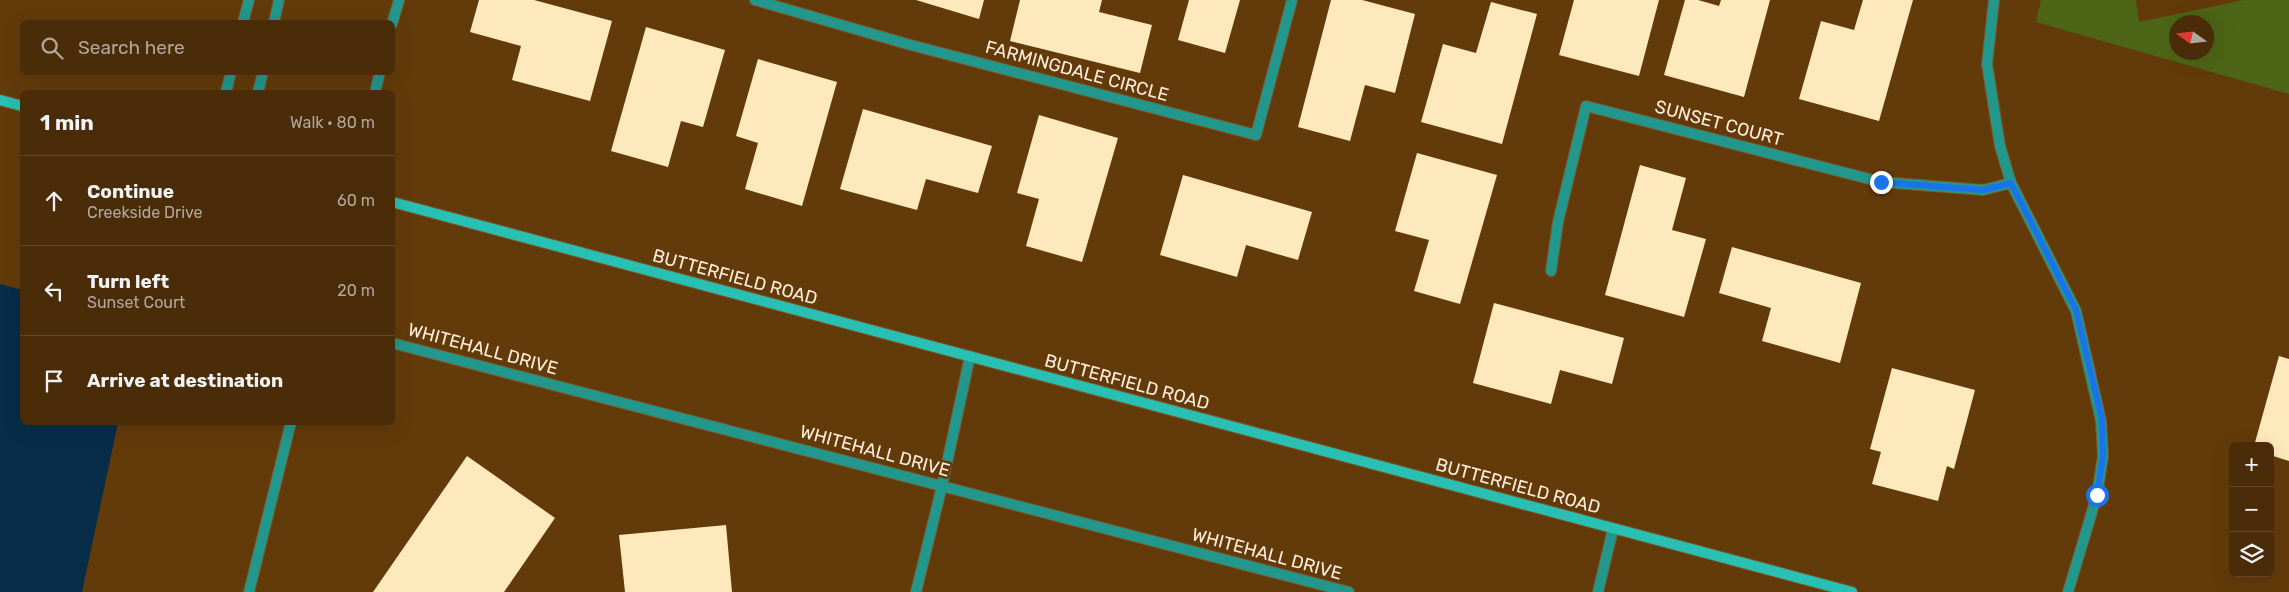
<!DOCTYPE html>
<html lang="en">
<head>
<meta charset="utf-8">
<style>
  body { margin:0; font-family:Rubik,sans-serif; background:#543816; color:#f1f3f6 }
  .controls { position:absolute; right:15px; bottom:15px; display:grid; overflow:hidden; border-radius:8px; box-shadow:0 5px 20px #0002 }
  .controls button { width:45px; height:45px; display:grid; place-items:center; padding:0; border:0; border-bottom:1px solid #614829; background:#4a2c08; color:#f1f3f6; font:25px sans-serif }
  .compass { position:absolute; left:2169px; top:15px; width:45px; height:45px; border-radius:50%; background:#4a2c08; box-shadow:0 5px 20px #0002; rotate:284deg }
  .stop { position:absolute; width:15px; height:15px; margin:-11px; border:4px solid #1a73e8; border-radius:50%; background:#fff }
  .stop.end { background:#1a73e8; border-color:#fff; box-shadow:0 1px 5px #0008 }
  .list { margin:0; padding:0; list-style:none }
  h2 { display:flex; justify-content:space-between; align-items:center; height:65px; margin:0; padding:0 20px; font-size:21px }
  h2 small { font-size:16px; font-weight:400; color:#b2a79c }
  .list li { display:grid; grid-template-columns:32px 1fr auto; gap:15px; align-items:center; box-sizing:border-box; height:90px; padding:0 20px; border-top:1px solid #614829 }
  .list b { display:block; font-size:19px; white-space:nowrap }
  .list p { margin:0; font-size:16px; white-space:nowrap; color:#b2a79c }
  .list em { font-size:16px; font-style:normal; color:#b2a79c }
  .icon { flex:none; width:28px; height:28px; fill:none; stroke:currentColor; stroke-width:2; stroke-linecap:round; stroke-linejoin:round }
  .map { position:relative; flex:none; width:2289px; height:592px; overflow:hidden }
  .search { position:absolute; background:#4a2c08; box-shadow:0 5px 20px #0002; left:20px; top:20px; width:375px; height:55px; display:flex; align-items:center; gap:12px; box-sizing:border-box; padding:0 18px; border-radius:8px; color:#b2a79c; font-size:19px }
  .panel { position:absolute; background:#4a2c08; box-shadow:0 5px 20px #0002; left:20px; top:90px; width:375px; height:335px; border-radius:8px }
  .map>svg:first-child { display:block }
</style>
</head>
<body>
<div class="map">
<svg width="2289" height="592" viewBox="0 0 2289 592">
  <rect width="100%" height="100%" fill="#633b0b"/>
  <path fill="#4d6516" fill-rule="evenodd" d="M2041,0H2136L2139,22L2244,0H2289V94L2036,22ZM2176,22H2206V52H2176Z"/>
  <path fill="#072d49" d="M0,284L22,290V422L118,423L82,592H0Z"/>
  <path fill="#fee9bd" d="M479,0H534L612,21L590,101L512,80L521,46L470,32Z
    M916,0H984L979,19Z
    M1020,0H1102L1099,12L1152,25L1140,73L1010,41Z
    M1189,0H1240L1225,53L1178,40Z
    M1331,0H1362L1415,14L1395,93L1365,85L1350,141L1298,127Z
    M1574,0H1659L1639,76L1559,55Z
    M1685,0H1698L1719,6L1721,0H1770L1744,97L1664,75Z
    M1863,0H1913L1879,121L1799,99L1821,21L1854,30Z
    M1491,2L1537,14L1502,144L1421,122L1443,44L1476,53Z
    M646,27L725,50L703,127L681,121L668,167L611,151Z
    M758,59L837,82L802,206L745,189L758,143L736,136Z
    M863,109L992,146L978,193L926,179L917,210L840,189Z
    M1039,115L1118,138L1082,262L1026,246L1039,199L1017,193Z
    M1417,153L1497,175L1460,304L1414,291L1429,240L1395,231Z
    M1640,165L1686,178L1672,230L1706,239L1684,317L1605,295Z
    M1183,175L1312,212L1298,260L1246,245L1237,277L1160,255Z
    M1732,247L1861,283L1840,363L1762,341L1771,308L1719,293Z
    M1494,303L1624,338L1612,384L1560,370L1551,404L1473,383Z
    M2279,356L2289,359V461L2270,455V446H2254Z
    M1892,368L1975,390L1954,469L1947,466L1938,501L1872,484L1881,452L1870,449Z
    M467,456L555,518L504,592H373Z
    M726,525L732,592H625L619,535Z"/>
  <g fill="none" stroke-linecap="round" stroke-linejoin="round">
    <g stroke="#7c572c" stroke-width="12">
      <path id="service" d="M243,22L249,0
        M274,22L279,0
        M226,92L231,72
        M258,92L263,72"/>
    </g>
    <g stroke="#7c572c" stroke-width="12">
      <path id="minor" d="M755,0L907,44L1256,135L1292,0
        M1994,0L1987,64L2000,146L2011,183L2076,311L2101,421L2103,456L2097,495L2068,592
        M392,24L399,0
        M375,92L380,72
        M1551,271L1558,222L1586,106L1881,182L1983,190L2011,183
        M392,343L1349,592
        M249,592L291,422
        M916,592L942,486L970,356
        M1598,592L1613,529"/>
    </g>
    <g stroke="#7c572c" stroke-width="12">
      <path id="secondary" d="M0,100L22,106
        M392,202L1852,592"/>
    </g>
    <use href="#service" stroke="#22988d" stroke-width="10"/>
    <use href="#minor" stroke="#22988d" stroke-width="10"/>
    <use href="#secondary" stroke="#27c0b2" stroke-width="10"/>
  </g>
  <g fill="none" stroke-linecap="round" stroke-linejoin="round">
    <path stroke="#1a73e8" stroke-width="6" d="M1881,182L1983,190L2011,183L2076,310L2102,420L2103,456L2097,495"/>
  </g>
  <g text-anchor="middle" stroke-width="5" stroke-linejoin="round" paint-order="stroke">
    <g font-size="18" fill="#ffecdb" stroke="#633b0b">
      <text transform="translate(1077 71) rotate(15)" y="6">FARMINGDALE CIRCLE</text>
      <text transform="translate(1719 123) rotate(15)" y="6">SUNSET COURT</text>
      <text transform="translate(735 277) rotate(15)" y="6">BUTTERFIELD ROAD</text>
      <text transform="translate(483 349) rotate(15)" y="6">WHITEHALL DRIVE</text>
      <text transform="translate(1127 382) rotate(15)" y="6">BUTTERFIELD ROAD</text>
      <text transform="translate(875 451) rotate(15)" y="6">WHITEHALL DRIVE</text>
      <text transform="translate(1518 486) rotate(15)" y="6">BUTTERFIELD ROAD</text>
      <text transform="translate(1267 554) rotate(15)" y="6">WHITEHALL DRIVE</text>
    </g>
  </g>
</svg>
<div class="controls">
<button>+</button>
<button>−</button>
<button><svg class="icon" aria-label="layers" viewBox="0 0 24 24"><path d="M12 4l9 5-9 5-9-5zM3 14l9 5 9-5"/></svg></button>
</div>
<svg class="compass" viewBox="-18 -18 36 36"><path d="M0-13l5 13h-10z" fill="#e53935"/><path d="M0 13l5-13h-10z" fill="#b2a79c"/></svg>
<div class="stop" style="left:2097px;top:495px"></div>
<div class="stop end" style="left:1881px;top:182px"></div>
<div class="search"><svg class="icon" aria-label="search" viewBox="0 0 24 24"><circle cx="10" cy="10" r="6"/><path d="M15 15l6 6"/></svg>Search here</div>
<section class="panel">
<h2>1 min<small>Walk · 80 m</small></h2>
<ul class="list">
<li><svg class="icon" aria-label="ahead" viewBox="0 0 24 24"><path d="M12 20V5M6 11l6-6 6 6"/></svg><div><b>Continue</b><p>Creekside Drive</p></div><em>60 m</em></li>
<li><svg class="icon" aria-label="left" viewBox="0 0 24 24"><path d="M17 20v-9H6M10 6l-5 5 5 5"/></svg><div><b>Turn left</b><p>Sunset Court</p></div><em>20 m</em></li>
<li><svg class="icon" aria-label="arrive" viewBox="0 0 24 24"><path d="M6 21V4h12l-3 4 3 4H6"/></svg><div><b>Arrive at destination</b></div></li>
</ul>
</section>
</div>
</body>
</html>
